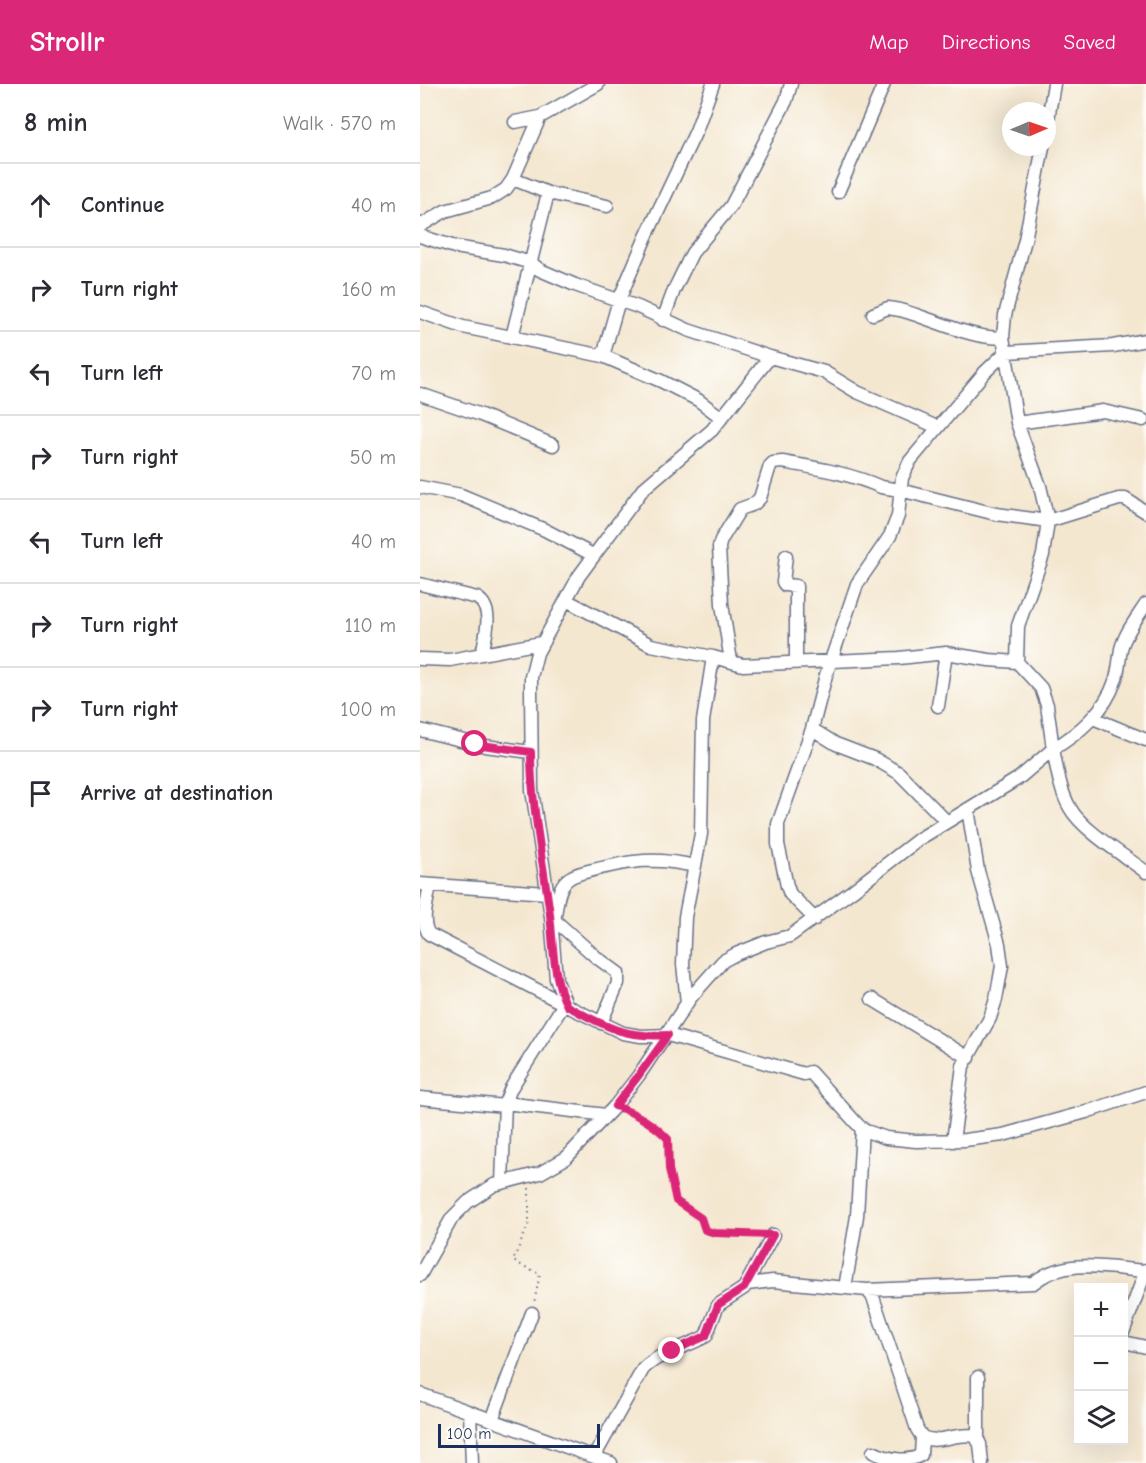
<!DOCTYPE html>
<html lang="en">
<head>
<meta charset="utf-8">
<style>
  body { margin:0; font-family:"Comic Neue",sans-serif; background:#f7f7f7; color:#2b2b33 }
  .controls { position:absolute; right:18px; bottom:18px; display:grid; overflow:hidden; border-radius:0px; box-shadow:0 6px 24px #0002 }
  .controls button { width:54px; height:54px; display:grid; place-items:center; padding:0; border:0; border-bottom:2px solid #e1e1e2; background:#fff; color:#2b2b33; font:30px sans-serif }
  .compass { position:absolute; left:582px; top:18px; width:54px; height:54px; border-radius:50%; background:#fff; box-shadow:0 6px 24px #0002; rotate:88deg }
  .scale { position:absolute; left:18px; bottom:15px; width:162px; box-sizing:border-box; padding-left:6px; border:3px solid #1b2f5e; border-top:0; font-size:16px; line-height:21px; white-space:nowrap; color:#1b2f5e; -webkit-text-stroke:4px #fdfcf7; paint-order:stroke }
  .stop { position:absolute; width:18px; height:18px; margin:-14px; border:4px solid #db2777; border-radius:50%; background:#fff }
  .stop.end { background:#db2777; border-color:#fff; box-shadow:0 2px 6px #0008 }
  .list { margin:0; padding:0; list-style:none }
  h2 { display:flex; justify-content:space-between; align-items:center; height:78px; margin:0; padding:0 24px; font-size:26px }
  h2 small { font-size:20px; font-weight:400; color:#7c7c81 }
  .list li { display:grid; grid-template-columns:39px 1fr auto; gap:18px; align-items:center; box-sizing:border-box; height:84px; padding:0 24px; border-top:2px solid #e1e1e2 }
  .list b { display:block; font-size:22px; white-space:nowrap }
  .list em { font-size:20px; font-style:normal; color:#7c7c81 }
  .icon { flex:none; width:33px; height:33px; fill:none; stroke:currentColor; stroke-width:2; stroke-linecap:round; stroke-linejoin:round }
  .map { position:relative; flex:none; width:726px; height:1379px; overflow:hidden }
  header { display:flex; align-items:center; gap:36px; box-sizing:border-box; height:84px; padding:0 30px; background:#db2777; color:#fff }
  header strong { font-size:28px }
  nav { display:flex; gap:33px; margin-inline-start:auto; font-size:21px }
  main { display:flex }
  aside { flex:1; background:#fff }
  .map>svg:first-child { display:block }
</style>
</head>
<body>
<header>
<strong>Strollr</strong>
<nav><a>Map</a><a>Directions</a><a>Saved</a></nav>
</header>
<main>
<aside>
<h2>8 min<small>Walk · 570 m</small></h2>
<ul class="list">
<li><svg class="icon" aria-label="ahead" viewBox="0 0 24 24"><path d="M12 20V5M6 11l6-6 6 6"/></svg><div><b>Continue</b></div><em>40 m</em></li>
<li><svg class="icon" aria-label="right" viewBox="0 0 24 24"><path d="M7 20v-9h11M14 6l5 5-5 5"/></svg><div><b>Turn right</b></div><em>160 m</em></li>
<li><svg class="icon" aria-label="left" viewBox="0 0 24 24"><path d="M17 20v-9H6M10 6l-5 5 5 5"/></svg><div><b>Turn left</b></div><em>70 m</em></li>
<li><svg class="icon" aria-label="right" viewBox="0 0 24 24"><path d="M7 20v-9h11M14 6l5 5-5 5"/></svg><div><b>Turn right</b></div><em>50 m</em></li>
<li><svg class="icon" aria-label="left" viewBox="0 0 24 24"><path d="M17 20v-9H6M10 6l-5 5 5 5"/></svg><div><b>Turn left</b></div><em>40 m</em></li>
<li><svg class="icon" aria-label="right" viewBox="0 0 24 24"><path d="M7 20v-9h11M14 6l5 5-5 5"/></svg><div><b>Turn right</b></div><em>110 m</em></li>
<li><svg class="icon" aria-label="right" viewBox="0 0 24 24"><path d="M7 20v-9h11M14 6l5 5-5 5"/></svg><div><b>Turn right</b></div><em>100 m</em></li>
<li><svg class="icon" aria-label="arrive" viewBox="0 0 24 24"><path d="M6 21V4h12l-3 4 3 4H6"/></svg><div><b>Arrive at destination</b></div></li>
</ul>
</aside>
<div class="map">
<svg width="726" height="1379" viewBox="0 0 726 1379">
  <rect width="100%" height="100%" fill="#fdfcf7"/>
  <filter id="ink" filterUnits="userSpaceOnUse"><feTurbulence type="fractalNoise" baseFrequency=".0167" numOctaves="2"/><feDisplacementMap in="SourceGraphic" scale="12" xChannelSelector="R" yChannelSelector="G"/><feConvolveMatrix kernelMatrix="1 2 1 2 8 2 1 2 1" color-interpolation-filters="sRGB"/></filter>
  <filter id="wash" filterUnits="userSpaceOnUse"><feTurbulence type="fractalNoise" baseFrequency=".008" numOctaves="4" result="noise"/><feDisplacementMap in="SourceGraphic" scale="24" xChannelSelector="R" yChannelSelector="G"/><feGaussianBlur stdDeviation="1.35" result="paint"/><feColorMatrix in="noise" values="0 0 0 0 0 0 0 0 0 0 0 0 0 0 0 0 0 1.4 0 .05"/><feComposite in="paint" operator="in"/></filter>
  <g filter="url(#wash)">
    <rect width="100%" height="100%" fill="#f4e7d0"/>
  </g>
  <g filter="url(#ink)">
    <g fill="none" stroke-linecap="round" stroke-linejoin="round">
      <g stroke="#676f86" stroke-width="15">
        <path id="minor" d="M95,38L120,33L178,0
          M627,41L634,0
          M93,95L128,109L187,122
          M418,108L464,0
          M0,142L25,127L72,114L86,105L93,95L120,33
          M0,152L35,163L84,171L111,179L120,186L155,201L218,223L268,246L350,273L404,288L437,308L517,343
          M0,228L43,243L183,272L241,297L278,316L302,334
          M453,230L468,224L480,226C508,233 556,257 583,253
          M243,236L254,206L272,169L311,122L366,17L371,0
          M92,253L128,109
          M183,272L199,216L225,155L276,47L293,0
          M350,273L292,346L223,405L159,492L117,569L111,593V606L112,706L131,833L136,895L147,922L203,949L221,952L248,951L384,990L390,988L439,1042L446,1047L466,1054L496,1057L545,1056L583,1051L666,1028L726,1008
          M0,310L61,331L133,361
          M597,339L683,327L723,336
          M0,403L41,411L125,446L173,471
          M366,472L363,498L365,501L376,502V579
          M0,500L57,514C75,525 65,553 62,570
          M726,520C717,534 705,549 701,565C699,576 699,587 695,597C686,626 658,650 633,665C637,685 640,707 650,724C662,746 705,772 726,788
          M0,575L30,576L121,559
          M311,577L302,520L299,463L301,456L320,425L334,420L340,414L350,382L353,379L362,378C396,384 429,389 461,403L480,406L576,430L628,437L699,415H705L726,428
          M597,578L598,542L623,471L628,437L620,402L597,339L583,253L585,231L605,156L623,63
          M518,622L526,569
          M673,634L726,656
          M392,645L416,660L455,675L479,689L526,737
          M0,646L65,662L111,668
          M0,800L127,809
          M10,801C8,815 0,838 9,850L146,921
          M131,833L176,873L198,889V899L181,939
          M395,835L370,810L367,802L358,760V740L392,645L406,591L437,500L470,452L478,432L482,394L490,377L564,289L586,268L693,262L726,256
          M134,836C137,824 137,804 147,796C153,790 165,788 173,786C213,776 235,773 275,782
          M452,915L549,974
          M267,919L263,880L265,833L281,750L283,637L293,573
          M0,1014L85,1022
          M85,1019L186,1031
          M533,1057L543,982L570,934L576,915L582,882L579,860L558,787L548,725
          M82,1099L85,1019L91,1004L144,920
          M0,1191L32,1134L48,1118L74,1101L120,1089L146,1074L195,1022L219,991L271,913L303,877L316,870L346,858L370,852L432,807L499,755L599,694L633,665L627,621L621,604L597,578L569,576L526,569L479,574L323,581L293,573L231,561L146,516
          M327,1200L353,1197L447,1206L613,1199C646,1173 687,1184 725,1187
          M425,1204L437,1132L442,1044
          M447,1206L453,1213L497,1345L502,1353L501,1371C488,1379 467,1375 453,1368
          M704,1246L726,1186
          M704,1258L726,1263
          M558,1293V1355
          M0,1310L191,1379
          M50,1328L52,1379
          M72,1336L112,1229
          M502,1353C519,1361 537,1348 555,1352L560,1360L562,1379
          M174,1373L223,1285C240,1268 265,1264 286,1252L298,1221L324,1204L353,1151"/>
      </g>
      <path stroke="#676f86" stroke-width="2" stroke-dasharray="1.5 4.5" stroke-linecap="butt" d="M206,1026L239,1046L248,1055L249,1085L256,1117L281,1134L285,1145L295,1149L340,1152
        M109,1104V1139L93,1177L120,1190L114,1219"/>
      <use href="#minor" stroke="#fff" stroke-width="12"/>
    </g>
  </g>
  <g fill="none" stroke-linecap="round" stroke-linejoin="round" filter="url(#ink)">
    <path stroke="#db2777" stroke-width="8" d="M55,660L111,668C111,720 122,771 129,823C134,856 131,891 147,922C186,942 202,954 248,951L219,991L195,1022C215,1029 233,1039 248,1055L249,1085L256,1117L281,1134L285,1146L295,1149L353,1151L324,1204L298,1221L286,1252L252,1267"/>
  </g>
</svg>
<div class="controls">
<button>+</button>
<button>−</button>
<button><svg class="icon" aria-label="layers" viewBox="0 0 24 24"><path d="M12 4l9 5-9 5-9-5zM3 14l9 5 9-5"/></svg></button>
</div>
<svg class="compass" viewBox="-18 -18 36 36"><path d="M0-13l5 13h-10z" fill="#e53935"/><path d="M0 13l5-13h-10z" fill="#7c7c81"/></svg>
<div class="scale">100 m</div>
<div class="stop" style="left:55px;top:660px"></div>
<div class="stop end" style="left:252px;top:1267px"></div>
</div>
</main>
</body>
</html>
